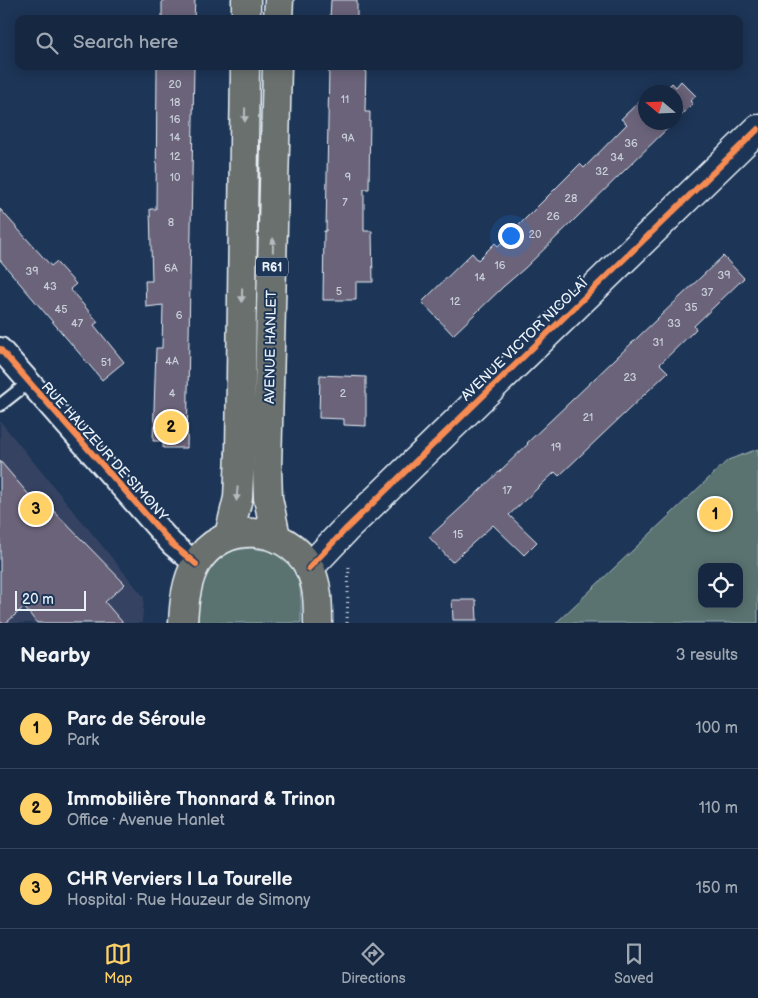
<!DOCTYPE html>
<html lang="en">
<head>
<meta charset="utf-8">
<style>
  body { margin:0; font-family:"Balsamiq Sans",sans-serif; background:#23344c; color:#f1f3f6 }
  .controls { position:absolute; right:15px; bottom:15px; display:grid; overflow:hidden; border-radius:10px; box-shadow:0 2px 12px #0003 }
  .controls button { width:45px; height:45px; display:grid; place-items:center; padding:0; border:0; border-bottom:1px solid #35445a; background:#162841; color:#f1f3f6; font:25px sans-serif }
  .compass { position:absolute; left:638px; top:85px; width:45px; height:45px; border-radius:50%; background:#162841; box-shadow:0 2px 12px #0003; rotate:289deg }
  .scale { position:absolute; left:15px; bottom:12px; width:71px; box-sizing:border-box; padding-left:5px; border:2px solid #e8f1f8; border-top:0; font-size:14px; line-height:18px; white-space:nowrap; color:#e8f1f8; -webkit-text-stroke:4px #1d3557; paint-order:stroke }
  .you { position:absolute; left:510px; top:235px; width:18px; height:18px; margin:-12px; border:4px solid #fff; border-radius:50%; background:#1a73e8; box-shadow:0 0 0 8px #1a73e833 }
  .badge { display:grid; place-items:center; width:32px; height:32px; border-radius:50%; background:#ffd166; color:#111; font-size:16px; font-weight:700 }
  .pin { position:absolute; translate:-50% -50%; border:2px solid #fff; box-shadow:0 1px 5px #0006 }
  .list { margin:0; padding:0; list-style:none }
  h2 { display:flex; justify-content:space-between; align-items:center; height:65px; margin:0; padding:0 20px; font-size:21px }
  h2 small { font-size:16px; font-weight:400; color:#9ea6b1 }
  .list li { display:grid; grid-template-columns:32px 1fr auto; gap:15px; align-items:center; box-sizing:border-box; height:80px; padding:0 20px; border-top:1px solid #35445a }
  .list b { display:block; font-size:19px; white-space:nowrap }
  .list p { margin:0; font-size:16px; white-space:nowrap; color:#9ea6b1 }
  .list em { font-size:16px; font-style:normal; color:#9ea6b1 }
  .icon { flex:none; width:28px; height:28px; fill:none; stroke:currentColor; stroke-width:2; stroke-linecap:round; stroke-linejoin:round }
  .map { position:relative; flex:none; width:758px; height:623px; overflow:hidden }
  .search { position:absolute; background:#162841; box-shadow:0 2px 12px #0003; left:15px; right:15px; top:15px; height:55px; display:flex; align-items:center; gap:12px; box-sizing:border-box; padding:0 18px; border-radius:10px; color:#9ea6b1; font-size:19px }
  .sheet { height:305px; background:#162841 }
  nav { display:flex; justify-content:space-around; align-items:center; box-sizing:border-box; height:70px; border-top:1px solid #35445a; background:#162841; font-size:14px; color:#9ea6b1 }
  nav a { display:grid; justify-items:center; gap:2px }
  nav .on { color:#ffd166 }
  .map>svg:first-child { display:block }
</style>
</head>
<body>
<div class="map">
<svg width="758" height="623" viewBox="0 0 758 623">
  <rect width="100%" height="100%" fill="#1d3557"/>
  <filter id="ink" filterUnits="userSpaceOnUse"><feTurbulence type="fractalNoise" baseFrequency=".02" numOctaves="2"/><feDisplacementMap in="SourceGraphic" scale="10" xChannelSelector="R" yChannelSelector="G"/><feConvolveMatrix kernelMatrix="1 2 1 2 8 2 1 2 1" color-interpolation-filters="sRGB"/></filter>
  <g filter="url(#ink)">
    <path fill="#344362" d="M0,421L144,597L142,623H0Z"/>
    <path fill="#5a7370" stroke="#a1b2b4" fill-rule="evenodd" d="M758,449V623H556L728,460ZM702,567H739V604H702Z
      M251,548C259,550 271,550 278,555C304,571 301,596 301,623H195C198,598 199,568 224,554C231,550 243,549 251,548Z"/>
    <path fill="#6a647a" stroke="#e8f1f8" d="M162,0H195L194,19H162Z
      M331,0H357V19H330Z
      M157,66H194L187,448H163V441H153L156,348H162L163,305L146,307L145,281H152L150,209H156Z
      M329,66H366L365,112H370L369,189H364V231H372L373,282H356V300H323L324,231H326Z
      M681,81L696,96L690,101L693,104L676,121V92H663L672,83L676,87Z
      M646,95V122H674L525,268L504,286L453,335L422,302L472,253L478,260L495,243L498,246L580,164L584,168L627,124L621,119Z
      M0,209L51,266L56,262L76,284L70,289L98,322L94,325L124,362L102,380L0,260Z
      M723,256L744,278L694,326L696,329L660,364L668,372L559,476L555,472L509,515L537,542L524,555L493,525L452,562L429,537L478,492L528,444L527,443Z
      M320,375L366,377V426L344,425V419L319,418Z
      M0,461L36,503L43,500L125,584L105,602L123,623H37L24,607L6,623H0Z
      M452,600H476L477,620H453Z"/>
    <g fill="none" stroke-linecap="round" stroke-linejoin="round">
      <g stroke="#e8f1f8" stroke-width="15">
        <path id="service" d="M0,405L28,383"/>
      </g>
      <g stroke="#e8f1f8" stroke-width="26">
        <path id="minor" d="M0,349L172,544L196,564"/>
      </g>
      <g stroke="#e8f1f8" stroke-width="31">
        <path id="tertiary" d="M309,568L345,530L758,129"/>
      </g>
      <g stroke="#e8f1f8" stroke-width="31">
        <path id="primary" d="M229,535L238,498L240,453"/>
      </g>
      <g stroke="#e8f1f8" stroke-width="31">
        <path id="trunk" d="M246,19V0
          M278,19L279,0
          M240,453L245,66
          M276,537L268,498L267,468L277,66
          M183,623C184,603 186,581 196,564C222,520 285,524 309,567C318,584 318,604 318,623"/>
      </g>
      <path stroke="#e8f1f8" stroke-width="3" stroke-dasharray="1 4" stroke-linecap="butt" d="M347,623L349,564"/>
      <use href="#service" stroke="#1d3557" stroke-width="11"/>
      <use href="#minor" stroke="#1d3557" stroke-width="22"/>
      <use href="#tertiary" stroke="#1d3557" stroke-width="28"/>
      <use href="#primary" stroke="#6b706d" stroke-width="28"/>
      <use href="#trunk" stroke="#6b706d" stroke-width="28"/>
      <g stroke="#1d3557" stroke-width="9">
        <path id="cycleway" d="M0,349L172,544L196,564
          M309,568L345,530L758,129"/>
      </g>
      <use href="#cycleway" stroke="#f68b52" stroke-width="6"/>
    </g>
    <defs><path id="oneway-solid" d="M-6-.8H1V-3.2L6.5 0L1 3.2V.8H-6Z" transform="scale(1.25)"/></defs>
    <g fill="#b6bdc0">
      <use href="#oneway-solid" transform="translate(245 115) rotate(91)"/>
      <use href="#oneway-solid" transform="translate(273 245) rotate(-89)"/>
      <use href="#oneway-solid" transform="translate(242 295) rotate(91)"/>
      <use href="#oneway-solid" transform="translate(237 494) rotate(95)"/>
    </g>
  </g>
  <g text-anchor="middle" stroke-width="4" stroke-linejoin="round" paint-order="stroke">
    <g font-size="11" fill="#c8ced8">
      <text x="175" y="88">20</text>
      <text x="345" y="103">11</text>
      <text x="175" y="106">18</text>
      <text x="175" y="123">16</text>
      <text x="175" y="141">14</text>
      <text x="348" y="142">9A</text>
      <text x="631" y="147">36</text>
      <text x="175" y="160">12</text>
      <text x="617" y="161">34</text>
      <text x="602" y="175">32</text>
      <text x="175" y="181">10</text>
      <text x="348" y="181">9</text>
      <text x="571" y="202">28</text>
      <text x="345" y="206">7</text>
      <text x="553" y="220">26</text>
      <text x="171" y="226">8</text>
      <text x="535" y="238">20</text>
      <text x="500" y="269">16</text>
      <text x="171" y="272">6A</text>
      <text x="32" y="275">39</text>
      <text x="724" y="279">39</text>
      <text x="480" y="281">14</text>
      <text x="50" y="290">43</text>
      <text x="339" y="295">5</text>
      <text x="707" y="296">37</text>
      <text x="455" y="305">12</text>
      <text x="691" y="311">35</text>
      <text x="61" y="313">45</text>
      <text x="179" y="319">6</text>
      <text x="77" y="327">47</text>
      <text x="674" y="327">33</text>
      <text x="658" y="346">31</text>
      <text x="172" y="365">4A</text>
      <text x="106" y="366">51</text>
      <text x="630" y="381">23</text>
      <text x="172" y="397">4</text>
      <text x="343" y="397">2</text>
      <text x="588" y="421">21</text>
      <text x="556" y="451">19</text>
      <text x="507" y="494">17</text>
      <text x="458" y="538">15</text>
    </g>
    <rect fill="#1d3557" stroke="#abb9c8" stroke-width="1" x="256" y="257.5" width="32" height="19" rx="4"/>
    <g font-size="12" font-weight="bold" fill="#e8f1f8">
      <text x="272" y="271">R61</text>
    </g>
    <g font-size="14" fill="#e8f1f8" stroke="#1d3557">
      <text transform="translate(524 339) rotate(-44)" y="5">AVENUE VICTOR NICOLAÏ</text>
      <text transform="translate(270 347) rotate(-89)" y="5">AVENUE HANLET</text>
      <text transform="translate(105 451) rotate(48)" y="5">RUE HAUZEUR DE SIMONY</text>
    </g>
  </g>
</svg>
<div class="controls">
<button><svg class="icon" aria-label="locate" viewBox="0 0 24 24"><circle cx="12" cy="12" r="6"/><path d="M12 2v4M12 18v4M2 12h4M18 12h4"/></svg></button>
</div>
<svg class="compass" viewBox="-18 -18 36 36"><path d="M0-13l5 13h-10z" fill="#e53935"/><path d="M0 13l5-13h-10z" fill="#9ea6b1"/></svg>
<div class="scale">20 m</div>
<div class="you"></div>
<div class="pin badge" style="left:715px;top:514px">1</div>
<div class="pin badge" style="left:171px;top:427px">2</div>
<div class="pin badge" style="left:36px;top:509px">3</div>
<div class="search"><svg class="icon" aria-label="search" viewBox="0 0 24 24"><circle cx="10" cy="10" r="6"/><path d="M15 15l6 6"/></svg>Search here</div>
</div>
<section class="sheet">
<h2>Nearby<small>3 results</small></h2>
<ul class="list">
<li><span class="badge">1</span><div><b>Parc de Séroule</b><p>Park</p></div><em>100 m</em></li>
<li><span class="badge">2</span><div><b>Immobilière Thonnard &amp; Trinon</b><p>Office · Avenue Hanlet</p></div><em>110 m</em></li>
<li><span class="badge">3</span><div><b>CHR Verviers | La Tourelle</b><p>Hospital · Rue Hauzeur de Simony</p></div><em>150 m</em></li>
</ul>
</section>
<nav>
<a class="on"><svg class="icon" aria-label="map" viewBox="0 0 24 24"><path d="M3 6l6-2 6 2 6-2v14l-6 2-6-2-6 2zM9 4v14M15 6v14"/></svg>Map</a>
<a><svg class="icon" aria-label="directions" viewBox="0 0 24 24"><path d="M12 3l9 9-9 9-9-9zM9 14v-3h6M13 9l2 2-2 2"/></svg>Directions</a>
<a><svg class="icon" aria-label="saved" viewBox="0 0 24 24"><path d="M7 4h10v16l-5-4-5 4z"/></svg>Saved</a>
</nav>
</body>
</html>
